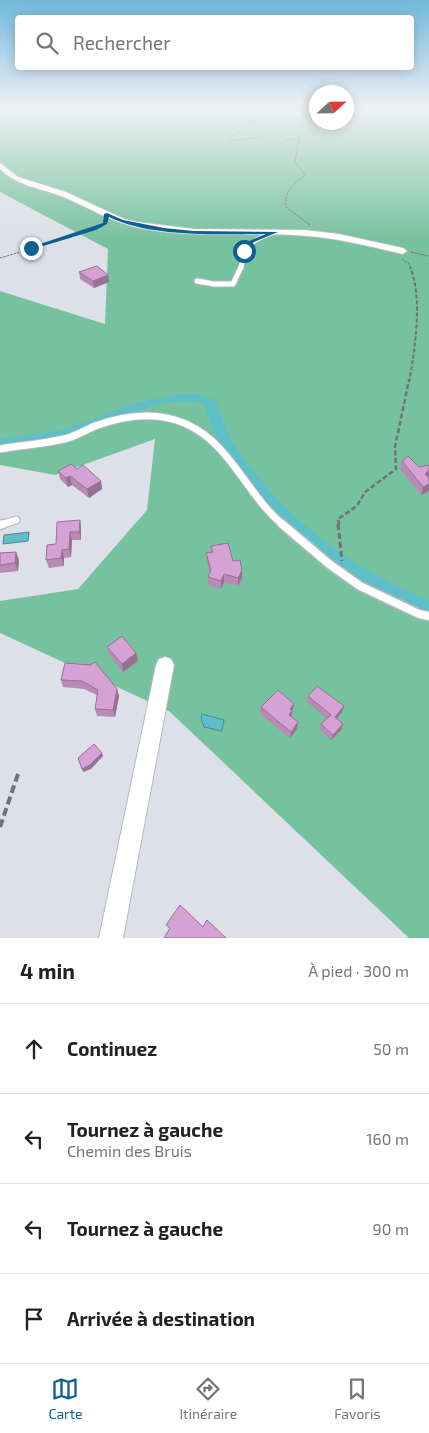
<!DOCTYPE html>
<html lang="fr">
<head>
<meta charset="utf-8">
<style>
  body { margin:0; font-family:"Exo 2",sans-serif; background:#f2f2f2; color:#222 }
  .compass { position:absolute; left:309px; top:85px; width:45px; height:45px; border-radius:50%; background:#fff; box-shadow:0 2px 12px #0003; rotate:68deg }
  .stop { position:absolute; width:15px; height:15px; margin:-11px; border:4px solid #0e5f92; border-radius:50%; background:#fff }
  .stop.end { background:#0e5f92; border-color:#fff; box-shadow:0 1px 5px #0008 }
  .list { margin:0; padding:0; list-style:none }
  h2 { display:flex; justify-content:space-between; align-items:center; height:65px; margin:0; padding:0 20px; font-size:21px }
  h2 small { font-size:16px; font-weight:400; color:#767676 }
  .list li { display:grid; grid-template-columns:32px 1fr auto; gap:15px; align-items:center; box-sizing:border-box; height:90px; padding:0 20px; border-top:1px solid #e0e0e0 }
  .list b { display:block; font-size:19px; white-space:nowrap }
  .list p { margin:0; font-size:16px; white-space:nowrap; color:#767676 }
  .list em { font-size:16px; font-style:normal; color:#767676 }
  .icon { flex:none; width:28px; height:28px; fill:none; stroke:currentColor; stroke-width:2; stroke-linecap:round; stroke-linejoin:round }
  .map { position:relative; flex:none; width:429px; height:938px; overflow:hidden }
  .search { position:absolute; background:#fff; box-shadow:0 2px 12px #0003; left:15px; right:15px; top:15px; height:55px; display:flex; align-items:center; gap:12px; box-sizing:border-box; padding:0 18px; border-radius:5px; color:#767676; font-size:19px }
  .sheet { height:425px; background:#fff }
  nav { display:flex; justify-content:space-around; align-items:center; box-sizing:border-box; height:70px; border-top:1px solid #e0e0e0; background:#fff; font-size:14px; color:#767676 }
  nav a { display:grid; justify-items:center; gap:2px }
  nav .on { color:#0e5f92 }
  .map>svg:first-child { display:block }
</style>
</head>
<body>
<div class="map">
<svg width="429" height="938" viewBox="0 0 429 938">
  <rect width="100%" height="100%" fill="#dde0e8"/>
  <path fill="#77c29e" d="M0,108H316V122H346L347,108H429V938H409L169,711L0,633V601L78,589L147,510L155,439L55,475L0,465V291L105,324L108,249L0,192Z"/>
  <path fill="#5fbfc8" stroke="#498c94" d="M29,532L28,541L3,544L4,535Z
    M202,714L224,720L222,731L204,727L201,718Z"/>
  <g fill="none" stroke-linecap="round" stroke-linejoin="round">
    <path fill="#5fbfc8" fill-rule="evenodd" d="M178,394H195L214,399C222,412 224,428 232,441C278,513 350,569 429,600V614C358,589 299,545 252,487C237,469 222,451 213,430C209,422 207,413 205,404C161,392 117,423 76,435C51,443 26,445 0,447V439L63,430L136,403Z"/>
    <g stroke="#b5b8bf" stroke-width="4.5">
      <path id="lane-far4" d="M291,108L299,112V116"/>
    </g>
    <g stroke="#b5b8bf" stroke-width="5.5">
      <path id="lane-far3" d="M241,268C246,241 250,242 275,232"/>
    </g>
    <g stroke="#b5b8bf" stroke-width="7">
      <path id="lane-far2" d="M197,281L214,284H233L241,267"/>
    </g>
    <g stroke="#b5b8bf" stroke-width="9">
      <path id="lane-far1" d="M0,449C22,445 46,444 68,438C77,435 86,430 95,426C142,409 185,411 220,449C243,474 257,503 283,525
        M0,525L16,520"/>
    </g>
    <g stroke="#b5b8bf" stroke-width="11">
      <path id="lane" d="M282,524L329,564L360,586L419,614L429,616
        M0,525L3,524"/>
    </g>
    <g stroke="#b5b8bf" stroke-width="2">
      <path id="street" d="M0,163L18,177L66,192L124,219L137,222L194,229L305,230L339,234L403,248L407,251L403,254C371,247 339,238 306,236C249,231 191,240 135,227C109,221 86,206 61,196C37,187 20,187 0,169Z
        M165,657L171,659L174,665L123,938H99L156,665L159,659Z"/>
    </g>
    <g stroke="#b5b8bf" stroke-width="2">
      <path id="secondary" d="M0,108H43L39,111H0Z"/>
    </g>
    <path stroke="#707277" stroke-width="1" stroke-dasharray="2.5 1" stroke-linecap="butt" d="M305,116L312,118L309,130L299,138L295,162L305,175C294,184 284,191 286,207L310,225
      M250,122L252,118L249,113L251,108
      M295,126L308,127
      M262,137L230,141L228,138L242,130L250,122L295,121
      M286,140L299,138
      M411,252L429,256
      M0,258L71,237L106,223
      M402,259L409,264L411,268"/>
    <path stroke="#707277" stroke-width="2" stroke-dasharray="4 2" stroke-linecap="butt" d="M409,382C415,350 423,296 410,267"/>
    <path stroke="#707277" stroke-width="2.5" stroke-dasharray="5 2.5" stroke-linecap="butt" d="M339,525L338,519L357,506L365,492L396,469L395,447L409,380"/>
    <path stroke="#707277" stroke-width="3" stroke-dasharray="6 3" stroke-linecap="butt" d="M338,524L342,561"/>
    <path stroke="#707277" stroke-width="4" stroke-dasharray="8 4" stroke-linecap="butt" d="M0,827L18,774"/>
    <use href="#lane-far4" stroke="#fff" stroke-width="3"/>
    <use href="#lane-far3" stroke="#fff" stroke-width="4.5"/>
    <use href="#lane-far2" stroke="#fff" stroke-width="5"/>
    <use href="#lane-far1" stroke="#fff" stroke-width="7"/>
    <use href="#lane" stroke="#fff" stroke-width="8"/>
    <use href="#street" fill="#fff" fill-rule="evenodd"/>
    <use href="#secondary" fill="#fff" fill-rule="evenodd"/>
  </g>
  <path fill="#b88ab6" d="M79,272L108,275L109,282L94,288L80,279Z
    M402,461L419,467L429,465V476L428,477L429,478V491L421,495L400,469Z
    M77,469L101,481L102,489L89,498L72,485L68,487L60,479L58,471Z
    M80,520L81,528V540H72L71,557L64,558V566L49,568L46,560L56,544Z
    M211,546L242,570V578L238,586L224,582L221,589L208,585V577L210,573L207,562L206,553L211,552Z
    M16,552L19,560L18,571L0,573V553Z
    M107,647L136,653L138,661L123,672L109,654Z
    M65,663L117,689L119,696L115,717L97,716L95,709L97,695L84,689L63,687L61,680Z
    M308,696L344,706L342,712L337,719L343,724L341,730L331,740L320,730L321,724L327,719L307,702Z
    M294,704L291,717L298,722L297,729L290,738L260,714L261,707Z"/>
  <path fill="#967194" d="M108,275L109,282L94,288L93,281Z
    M429,470V476L422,482L425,474Z
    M70,476L72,485L68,487L66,478Z
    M101,481L102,489L89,498L87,489Z
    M429,484V491L421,495L423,487Z
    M80,520L81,528V540L79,532Z
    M70,532L72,540L71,557L69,549Z
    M62,550L64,558V566L61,558Z
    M16,552L19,560L18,571L15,563Z
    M242,570V578L238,586V578Z
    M224,574V582L221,589V581Z
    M136,653L138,661L123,672L122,664Z
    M117,689L119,696L115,717L113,710Z
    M294,704L291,717L288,721L290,709Z
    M344,706L342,712L333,723L335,717Z
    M298,722L297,729L290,738L291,732Z
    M343,724L341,730L331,740L333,735Z
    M102,753L103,756L91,769L83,772L82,769Z"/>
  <path fill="#d6a1d4" stroke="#967194" d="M97,266L108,275L93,281L79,272Z
    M408,456L419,467L429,465V470L425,474L429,478V484L423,487L402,461Z
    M71,464L77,469L83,465L101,481L87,489L70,476L66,478L58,471Z
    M80,520L79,532H70L69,549L62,550L61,558L46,560L47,545L56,544L57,522Z
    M228,543L233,561L240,560L242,570L238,578L224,574L221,581L208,577L211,570L206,553L213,552L211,546Z
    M16,552L15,563L0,565V553Z
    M122,636L136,653L122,664L107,647Z
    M95,662L117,689L113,710L95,709L98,690L82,681L61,680L65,663L90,665Z
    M317,686L344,706L335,717L343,724L333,735L321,724L331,715L308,696Z
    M278,690L294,704L290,709L292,710L289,715L298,722L291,732L261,707Z
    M94,744L102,753L90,765L82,769L78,758Z
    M180,905L203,927L207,920L226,938H164L170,928L166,925Z"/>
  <linearGradient id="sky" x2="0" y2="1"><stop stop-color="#71b8db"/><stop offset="0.45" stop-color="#f0f1f5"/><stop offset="1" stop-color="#f0f1f5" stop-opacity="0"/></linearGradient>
  <rect width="429" height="239" fill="url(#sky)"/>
  <path fill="#0e5f92" d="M107,213L123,220L164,228L194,231L278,232L254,242L244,252L241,251L251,240L266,234C219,234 152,238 109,217L107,224L96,230L33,249L28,248L103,223L104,214Z"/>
</svg>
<svg class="compass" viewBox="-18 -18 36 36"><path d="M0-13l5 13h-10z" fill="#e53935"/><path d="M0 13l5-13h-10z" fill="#767676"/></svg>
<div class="stop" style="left:244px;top:251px"></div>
<div class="stop end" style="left:31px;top:248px"></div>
<div class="search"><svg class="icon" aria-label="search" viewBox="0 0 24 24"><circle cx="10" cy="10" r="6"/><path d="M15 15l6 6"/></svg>Rechercher</div>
</div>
<section class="sheet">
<h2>4 min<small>À pied · 300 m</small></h2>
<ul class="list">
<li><svg class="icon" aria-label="ahead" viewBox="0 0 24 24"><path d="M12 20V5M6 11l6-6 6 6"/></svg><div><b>Continuez</b></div><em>50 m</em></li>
<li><svg class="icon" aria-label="left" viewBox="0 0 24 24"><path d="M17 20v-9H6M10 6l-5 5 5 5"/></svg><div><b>Tournez à gauche</b><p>Chemin des Bruis</p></div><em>160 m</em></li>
<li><svg class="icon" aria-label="left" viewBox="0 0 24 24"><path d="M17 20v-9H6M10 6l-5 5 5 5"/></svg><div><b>Tournez à gauche</b></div><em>90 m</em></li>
<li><svg class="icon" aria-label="arrive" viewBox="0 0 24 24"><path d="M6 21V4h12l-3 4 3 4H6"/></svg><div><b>Arrivée à destination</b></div></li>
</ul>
</section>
<nav>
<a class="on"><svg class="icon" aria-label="map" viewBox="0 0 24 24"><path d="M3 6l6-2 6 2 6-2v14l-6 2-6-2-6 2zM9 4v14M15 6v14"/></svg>Carte</a>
<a><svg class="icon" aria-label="directions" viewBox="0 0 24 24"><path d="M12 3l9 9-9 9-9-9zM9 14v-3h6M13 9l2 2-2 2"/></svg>Itinéraire</a>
<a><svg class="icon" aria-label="saved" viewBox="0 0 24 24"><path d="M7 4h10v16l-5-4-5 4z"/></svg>Favoris</a>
</nav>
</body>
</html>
